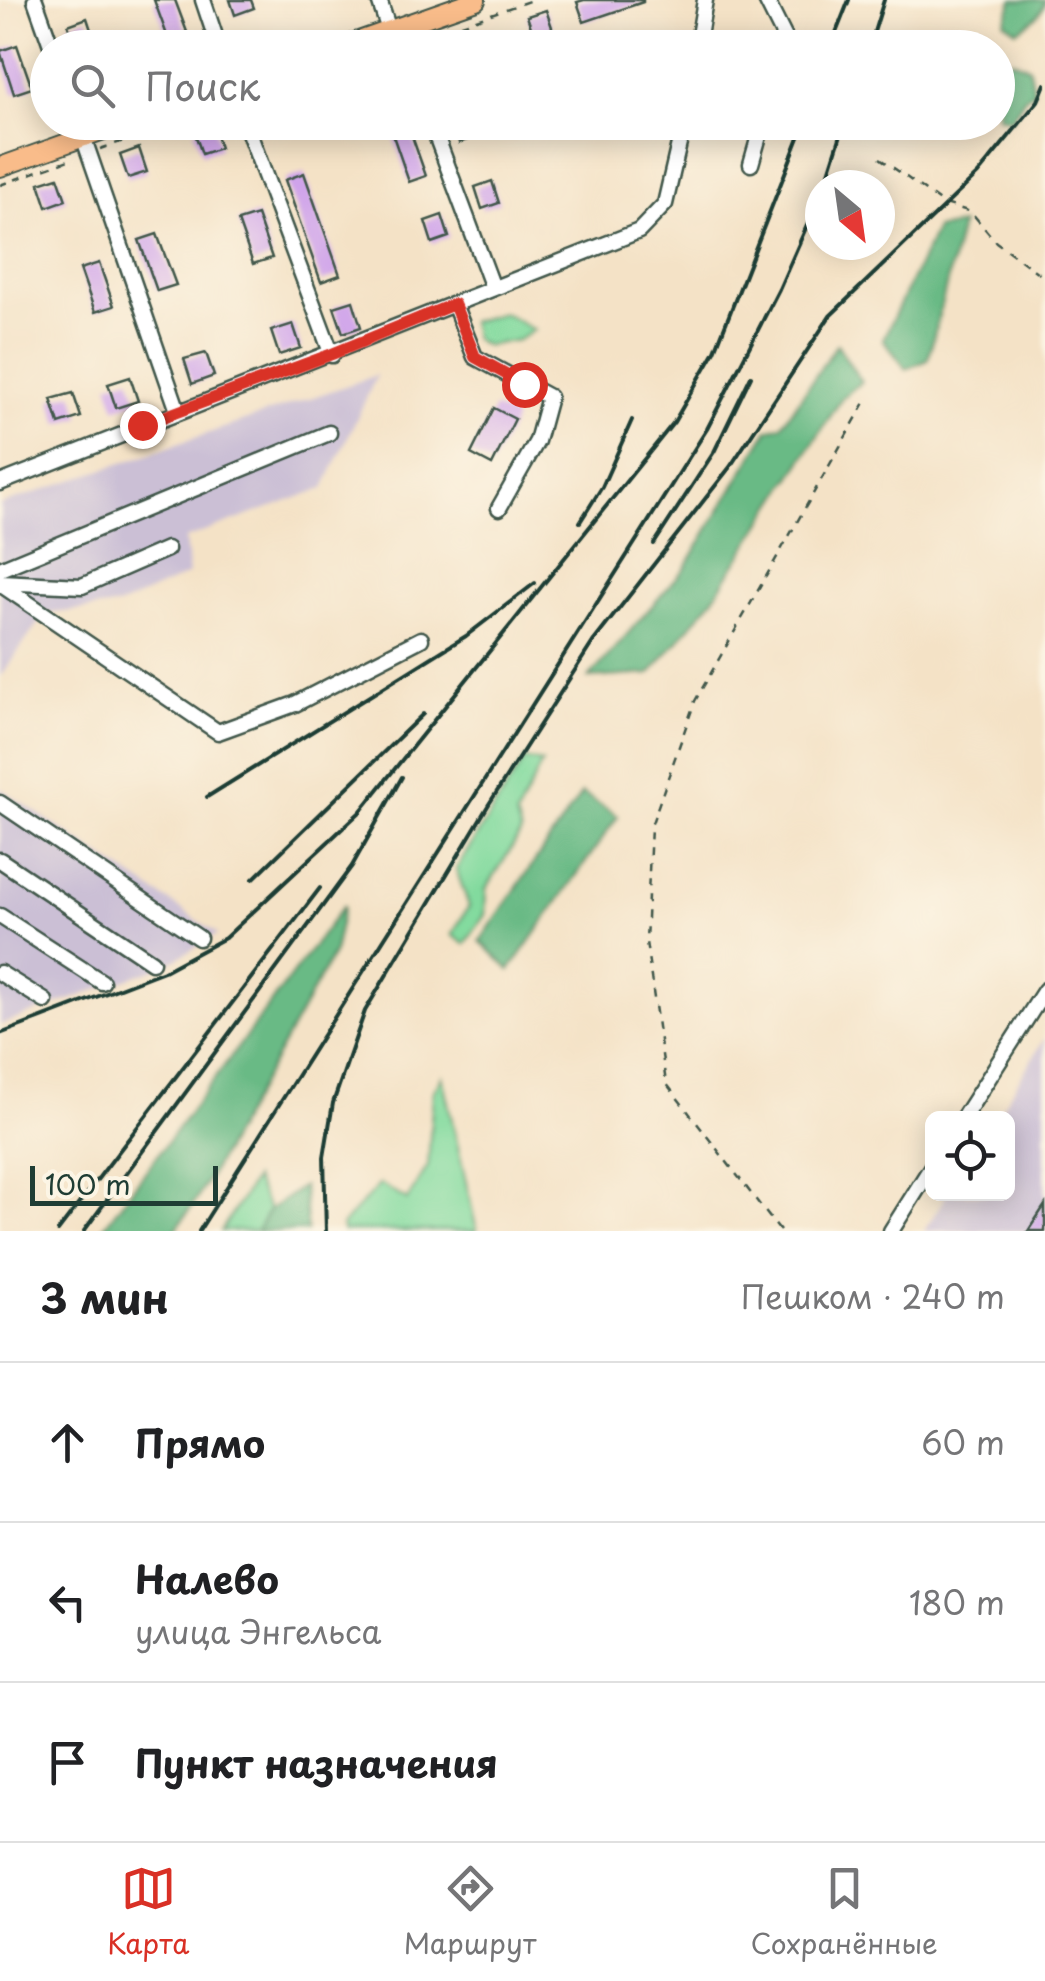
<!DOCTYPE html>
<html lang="ru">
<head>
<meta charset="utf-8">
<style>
  body { margin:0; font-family:"Playpen Sans",sans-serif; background:#f6f6f6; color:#202124 }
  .controls { position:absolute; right:30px; bottom:30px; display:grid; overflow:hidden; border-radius:15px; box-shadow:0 5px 25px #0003 }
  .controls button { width:90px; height:90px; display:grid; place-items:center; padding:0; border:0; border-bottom:2px solid #e0e0e0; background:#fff; color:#202124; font:50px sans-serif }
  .compass { position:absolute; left:805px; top:170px; width:90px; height:90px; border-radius:50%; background:#fff; box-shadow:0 5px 25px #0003; rotate:151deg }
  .scale { position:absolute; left:30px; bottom:25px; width:188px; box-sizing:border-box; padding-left:10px; border:5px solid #1f3d34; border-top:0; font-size:28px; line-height:35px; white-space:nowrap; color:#1f3d34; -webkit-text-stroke:8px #fcf5e5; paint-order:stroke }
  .stop { position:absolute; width:30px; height:30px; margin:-22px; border:8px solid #d93025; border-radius:50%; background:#fff }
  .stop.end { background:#d93025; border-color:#fff; box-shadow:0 2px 10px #0008 }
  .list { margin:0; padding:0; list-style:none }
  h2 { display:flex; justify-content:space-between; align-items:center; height:130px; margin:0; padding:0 40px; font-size:42px }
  h2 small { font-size:32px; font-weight:400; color:#757577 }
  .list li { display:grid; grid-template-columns:65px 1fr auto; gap:30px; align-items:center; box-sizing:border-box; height:160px; padding:0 40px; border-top:2px solid #e0e0e0 }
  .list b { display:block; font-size:38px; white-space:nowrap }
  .list p { margin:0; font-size:32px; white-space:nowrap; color:#757577 }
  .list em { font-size:32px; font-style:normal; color:#757577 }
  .icon { flex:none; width:55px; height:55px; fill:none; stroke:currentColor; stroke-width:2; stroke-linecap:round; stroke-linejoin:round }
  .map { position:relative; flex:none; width:1045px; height:1231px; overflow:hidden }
  .search { position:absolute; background:#fff; box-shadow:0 5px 25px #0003; left:30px; right:30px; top:30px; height:110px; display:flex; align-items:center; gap:25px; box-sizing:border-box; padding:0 35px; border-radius:55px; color:#757577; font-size:38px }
  .sheet { height:610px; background:#fff }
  nav { display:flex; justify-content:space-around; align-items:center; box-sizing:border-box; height:140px; border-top:2px solid #e0e0e0; background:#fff; font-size:28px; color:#757577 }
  nav a { display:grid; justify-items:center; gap:5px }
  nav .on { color:#d93025 }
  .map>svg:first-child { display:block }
</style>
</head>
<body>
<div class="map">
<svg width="1045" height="1231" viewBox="0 0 1045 1231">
  <rect width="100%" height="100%" fill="#fcf5e5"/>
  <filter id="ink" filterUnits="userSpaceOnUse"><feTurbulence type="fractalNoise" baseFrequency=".01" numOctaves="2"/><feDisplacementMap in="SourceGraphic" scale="20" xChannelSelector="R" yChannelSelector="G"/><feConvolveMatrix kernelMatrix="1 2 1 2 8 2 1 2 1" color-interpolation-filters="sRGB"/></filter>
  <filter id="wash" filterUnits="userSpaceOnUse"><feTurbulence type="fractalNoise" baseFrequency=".0048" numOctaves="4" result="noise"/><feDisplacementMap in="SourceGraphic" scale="40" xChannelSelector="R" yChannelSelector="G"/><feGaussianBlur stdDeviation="2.25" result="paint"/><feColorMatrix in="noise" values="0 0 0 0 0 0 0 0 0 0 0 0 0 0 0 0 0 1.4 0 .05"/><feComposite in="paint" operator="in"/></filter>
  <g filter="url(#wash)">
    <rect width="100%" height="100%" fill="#f4e2c6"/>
    <path fill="#cbbfd5" d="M377,375L324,488L185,539L189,574L119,606L45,614L0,677V505Z
      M0,788L218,934L166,965L0,1025Z
      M1045,1038V1231H924L947,1194H1008V1118H995Z"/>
    <path fill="#82da9e" stroke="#508c69" stroke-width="2.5" d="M503,313L534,330L518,340L485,346L474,339L470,322Z
      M525,759L542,763L516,816L521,833L486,889L485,915L465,944L452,935L469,906L456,869Z
      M442,1076L477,1231H342V1225L380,1184L407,1200L428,1166L433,1092Z
      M254,1179L269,1210L257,1231H221Z"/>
    <path fill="#69ba85" stroke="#447c5c" stroke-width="2.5" d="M1013,0H1045C1042,16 1030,23 1017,30L1005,22Z
      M1011,59L1029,67L1034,91L1025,97L1011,119L998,116V73Z
      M961,225L928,360L906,369L883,339L936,229Z
      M837,344L861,382L842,398L713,599L650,674L589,678L685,568L768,430L782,425Z
      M582,793L618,816L510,970L480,941Z
      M344,905L334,952L198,1197L175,1231H101Z
      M303,1186L307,1231H257L269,1210Z"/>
    <g id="blocks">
      <path fill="#cfa3ea" d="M154,0H175L187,32L168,38Z
        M230,0H251L254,8L235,15Z
        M584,0H643V2L584,22L577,2Z
        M546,10L554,33L535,39L527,16Z
        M87,18L97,48H76L68,25Z
        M17,45L32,88L14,94L0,51Z
        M407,122L426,176L409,182L390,127Z
        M453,122H472L476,137L459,143Z
        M213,125L220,148L202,154L194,131Z
        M139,148L147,172L128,178L120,155Z
        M304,173L340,275L321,282L285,180Z
        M58,177L66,200L47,207L39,183Z
        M492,181L499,203L482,209L475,187Z
        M257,215L272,258L253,264L238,221Z
        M442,215L449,237L432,243L425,221Z
        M157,234L176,285L157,291L139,240Z
        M99,263L114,306L95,312L80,269Z
        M353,301L361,327L343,333L334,307Z
        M293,324L301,348L279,355L271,331Z
        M206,353L214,376L192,384L184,359Z
        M130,377L138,401L116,408L108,384Z
        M73,393L81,417L59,424L51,399Z
        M494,408L515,419L492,465L471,454Z
        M1045,1205V1231H1028Z"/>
    </g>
  </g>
  <g filter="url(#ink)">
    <use href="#blocks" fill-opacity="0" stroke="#3f564a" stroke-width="2.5"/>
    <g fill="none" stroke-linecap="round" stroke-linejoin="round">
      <g stroke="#3f564a" stroke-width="19">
        <path id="minor" d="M35,0L52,48
          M203,0L219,48
          M379,0L389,30L404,48
          M766,0L787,42L785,48
          M697,48L705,0
          M78,122L178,411
          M245,122L332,355
          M431,122L493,288
          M751,164L763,122
          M454,304L475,357L549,397L537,441L499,508
          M0,483L639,231L665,204L684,122
          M0,569L329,433
          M0,582L82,586L167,549
          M0,584L218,732L295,704L421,639
          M0,803L199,938
          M0,860L152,962
          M0,916L102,982
          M0,973L45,1001
          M963,1118L1045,990
          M891,1231L932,1166"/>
      </g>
      <g stroke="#3f564a" stroke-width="22">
        <path id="major" d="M339,48L476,0
          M0,167L126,122"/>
      </g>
      <path stroke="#3f564a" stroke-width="2.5" stroke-dasharray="8 8" stroke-linecap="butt" d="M415,40L532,0
        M100,149L179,122
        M880,158L942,203L971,212L996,242L1045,278
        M0,185L74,158
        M780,1231L666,1083L646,942L651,826L695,701L866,401"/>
      <use href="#minor" stroke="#fff" stroke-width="14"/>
      <use href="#major" stroke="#f9bc8a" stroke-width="18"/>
      <path stroke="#1f3d34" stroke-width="4" d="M830,48L849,0
        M869,48L884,0
        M825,185L845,122
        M580,522L602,487L632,420
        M654,544L714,452L751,376
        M207,797L466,636L535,583
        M253,879L423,714
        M0,1034L164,971L225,938L360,812L674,422L715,351L805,122
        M58,1231L320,888
        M84,1231L352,866L402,777
        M199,1231L707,429L779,289L820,196
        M326,1231L324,1157L333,1103L365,1011L489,804L593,642L730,467L830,316L978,174L1038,101L1045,84"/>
    </g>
  </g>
  <g fill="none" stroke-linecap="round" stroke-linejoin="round" filter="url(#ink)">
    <path stroke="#d93025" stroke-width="12" d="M142,425L332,354L454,304L475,357L524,384"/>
  </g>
</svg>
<div class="controls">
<button><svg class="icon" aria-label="locate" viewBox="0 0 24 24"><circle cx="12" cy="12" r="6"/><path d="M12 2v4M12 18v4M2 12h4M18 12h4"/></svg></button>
</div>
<svg class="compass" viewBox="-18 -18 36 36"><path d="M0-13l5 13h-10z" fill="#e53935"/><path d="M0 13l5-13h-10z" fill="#757577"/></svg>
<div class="scale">100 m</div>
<div class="stop" style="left:524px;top:384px"></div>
<div class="stop end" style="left:142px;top:425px"></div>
<div class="search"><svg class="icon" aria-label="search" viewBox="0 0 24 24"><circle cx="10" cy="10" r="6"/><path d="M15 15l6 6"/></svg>Поиск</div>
</div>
<section class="sheet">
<h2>3 мин<small>Пешком · 240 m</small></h2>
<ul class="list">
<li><svg class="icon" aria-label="ahead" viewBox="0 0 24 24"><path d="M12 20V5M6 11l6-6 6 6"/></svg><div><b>Прямо</b></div><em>60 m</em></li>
<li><svg class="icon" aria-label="left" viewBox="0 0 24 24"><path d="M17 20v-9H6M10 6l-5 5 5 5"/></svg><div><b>Налево</b><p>улица Энгельса</p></div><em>180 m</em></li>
<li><svg class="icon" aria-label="arrive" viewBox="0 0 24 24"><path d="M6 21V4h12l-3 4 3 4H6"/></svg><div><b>Пункт назначения</b></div></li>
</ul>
</section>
<nav>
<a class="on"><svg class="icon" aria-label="map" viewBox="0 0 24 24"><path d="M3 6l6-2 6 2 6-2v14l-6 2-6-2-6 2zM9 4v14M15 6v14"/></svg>Карта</a>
<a><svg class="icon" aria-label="directions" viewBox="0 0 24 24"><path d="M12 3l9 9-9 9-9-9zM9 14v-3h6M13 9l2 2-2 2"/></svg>Маршрут</a>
<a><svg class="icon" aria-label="saved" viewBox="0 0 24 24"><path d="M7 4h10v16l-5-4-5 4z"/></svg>Сохранённые</a>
</nav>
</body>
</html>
